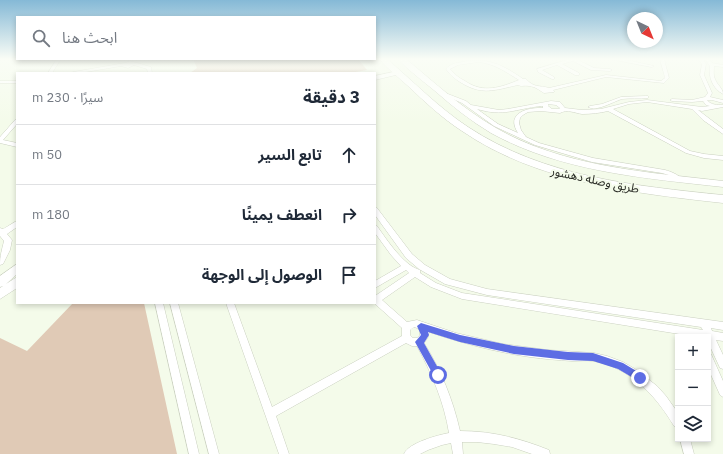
<!DOCTYPE html>
<html lang="ar">
<head>
<meta charset="utf-8">
<style>
  body { margin:0; font-family:"IBM Plex Sans","Noto Sans Arabic",sans-serif; background:#f2f2f3; color:#1f2937; direction:rtl }
  .controls { position:absolute; right:12px; bottom:12px; display:grid; overflow:hidden; border-radius:0px; box-shadow:0 2px 6px #0003 }
  .controls button { width:36px; height:36px; display:grid; place-items:center; padding:0; border:0; border-bottom:1px solid #e0e1e3; background:#fff; color:#1f2937; font:20px sans-serif }
  .compass { position:absolute; left:627px; top:12px; width:36px; height:36px; border-radius:50%; background:#fff; box-shadow:0 2px 6px #0003; rotate:137deg }
  .stop { position:absolute; width:12px; height:12px; margin:-9px; border:3px solid #5d6de4; border-radius:50%; background:#fff }
  .stop.end { background:#5d6de4; border-color:#fff; box-shadow:0 1px 4px #0008 }
  .list { margin:0; padding:0; list-style:none }
  h2 { display:flex; justify-content:space-between; align-items:center; height:52px; margin:0; padding:0 16px; font-size:17px }
  h2 small { font-size:13px; font-weight:400; color:#747a83 }
  .list li { display:grid; grid-template-columns:26px 1fr auto; gap:12px; align-items:center; box-sizing:border-box; height:60px; padding:0 16px; border-top:1px solid #e0e1e3 }
  .list b { display:block; font-size:15px; white-space:nowrap }
  .list em { font-size:13px; font-style:normal; color:#747a83 }
  .icon { flex:none; width:22px; height:22px; fill:none; stroke:currentColor; stroke-width:2; stroke-linecap:round; stroke-linejoin:round }
  .map { position:relative; flex:none; width:723px; height:454px; overflow:hidden; direction:ltr }
  .search { position:absolute; background:#fff; box-shadow:0 2px 6px #0003; left:16px; top:16px; width:360px; height:44px; display:flex; align-items:center; gap:10px; box-sizing:border-box; padding:0 14px; border-radius:0px; color:#747a83; font-size:15px }
  .panel { position:absolute; background:#fff; box-shadow:0 2px 6px #0003; left:16px; top:72px; width:360px; height:232px; border-radius:0px; direction:rtl }
  .map>svg:first-child { display:block }
</style>
</head>
<body>
<div class="map">
<svg width="723" height="454" viewBox="0 0 723 454">
  <rect width="100%" height="100%" fill="#f4fbea"/>
  <path fill="#e0cab6" d="M193,59H358L367,70L350,73H190L197,68Z
    M73,303H144L177,454H0V338L27,351Z"/>
  <g fill="none" stroke-linecap="round" stroke-linejoin="round">
    <g stroke="#cad0c0" stroke-width="1">
      <path id="street" d="M57,59H61L52,73H48Z
        M570,59H579L578,60L594,68L610,69L612,70L610,71L591,70L573,61L562,64L579,73V75H575L557,65L542,70L554,77V79H552L538,72L537,69Z
        M610,59H622L654,66L652,67Z
        M660,59H664L669,78L664,83L606,77L553,90L554,91V92L544,93C539,90 536,87 529,86C524,85 522,87 518,85C495,90 482,96 460,82C454,78 450,75 446,69C450,64 456,63 462,62C488,57 503,65 523,79H526C534,88 539,85 549,88L606,75L661,81L665,78ZM479,62C495,64 506,72 519,80C501,87 484,94 465,81C459,78 454,74 450,69L458,65Z
        M698,59H703L706,64L704,75L712,93L710,97L723,100V103L712,100H707C711,105 717,105 723,105V107L702,111L698,110L723,129V134L703,120L692,109L647,102L629,104L613,109L690,151L704,154L723,156V160L704,158L686,153L608,111C600,113 591,114 582,114C575,113 567,109 560,113L541,111L528,112L523,115L520,118L519,123L521,130L526,137L539,143L593,158L665,170C672,172 677,174 682,179L681,180L679,181L672,176L662,173L592,162L535,145L494,126L462,103L444,95L448,94L466,101L471,105L499,110L508,109L551,101L560,102L565,108L582,110L601,109L629,102L647,100L702,107L710,106L706,105L703,101L692,102L672,101L670,100L672,99L692,100L705,97L708,93L700,75L702,64ZM548,104L556,105L560,108L559,109H552L548,106ZM540,106H543V108C528,107 505,113 518,133L498,124L477,109C504,117 515,109 540,106Z
        M705,59H709L712,63L723,65V67L714,66C714,70 713,75 715,79C717,85 723,88 723,94C713,89 708,77 710,66Z
        M130,61L151,67L152,73H148L147,69L134,65L128,68L121,66L80,73H71L73,72L125,63Z
        M0,81H17V83H0Z
        M646,96H648V98C639,99 630,98 622,99C612,102 597,112 588,107L590,106L602,104L621,97Z
        M17,119V124L3,140L17,143V147L0,143V137L15,120Z
        M375,208H377L412,254L425,265L450,279L487,289L723,322V330L711,328L712,331L723,333V341L716,340L723,355V369L720,368L708,342V337H698L462,299L431,287L415,277L382,300L407,322L417,320L456,333L503,344L548,350L594,353L607,356L623,362L635,369L657,386L666,396L678,413V427L674,426C656,396 630,367 593,361C586,360 579,361 572,361C558,360 544,359 530,357C495,352 462,343 429,332L428,337L424,343C441,370 453,400 460,431C492,431 519,438 549,450L550,454H532L512,447L494,444L477,442H462L463,454H453L451,443L442,445L428,450L420,454H404C408,443 438,435 449,433C444,402 432,374 417,346H412L406,343L276,416L289,454H279L226,303H234L272,407L402,336V328L374,303H375V296L409,273L406,270L375,288V281L401,266L391,255L375,233V225L377,226C387,240 404,266 420,270V273L436,283L462,293L703,330L701,327L487,295L445,284L419,269L406,258L375,215ZM414,327L417,328L420,330V335L417,338H413L410,335V330Z
        M15,222H17V227L7,234L12,240L10,250L3,264L0,265C0,255 2,250 4,241L0,236V228L3,229Z
        M155,303H163L199,454H189Z
        M170,303H178L219,454H209Z
        M708,353L711,354L723,381V397L720,395L708,368Z
        M680,439H690L694,454H684Z"/>
    </g>
    <g stroke="#cad0c0" stroke-width="1">
      <path id="secondary" d="M398,71L401,73L400,74L375,80V76Z
        M17,264V274L6,284L17,277V288L0,299V288L3,286L0,287V276Z"/>
    </g>
    <g stroke="#cad0c0" stroke-width="1">
      <path id="primary" d="M379,59H387C414,82 439,108 468,127C544,177 635,186 723,195V203C634,193 538,183 462,131C442,118 425,102 408,86C398,77 388,69 379,59Z
        M398,59H406C435,83 463,109 496,128C564,167 646,172 723,181V187C644,178 562,172 491,133C471,121 452,106 435,91C423,81 409,71 398,59Z"/>
    </g>
    <use href="#street" fill="#fff" fill-rule="evenodd"/>
    <use href="#secondary" fill="#fff" fill-rule="evenodd"/>
    <use href="#primary" fill="#fff" fill-rule="evenodd"/>
  </g>
  <linearGradient id="sky" x2="0" y2="1"><stop stop-color="#85b9d6"/><stop offset="0.48" stop-color="#fafdf6"/><stop offset="1" stop-color="#fafdf6" stop-opacity="0"/></linearGradient>
  <rect width="723" height="123" fill="url(#sky)"/>
  <path fill="#5d6de4" d="M421,323L460,335L514,346L568,352L593,353L623,363L643,375L645,378L643,381L640,382L618,369L593,361L568,360L514,354L460,342L428,332L429,335L424,343L442,375L441,378L438,379L435,378L415,342L421,335L417,326Z"/>
  <g text-anchor="middle" stroke-width="4" stroke-linejoin="round" paint-order="stroke">
    <g font-size="12" fill="#282a24" stroke="#f4fbea">
      <text transform="translate(595 180) rotate(12)" y="4">طريق وصله دهشور</text>
    </g>
  </g>
</svg>
<div class="controls">
<button>+</button>
<button>−</button>
<button><svg class="icon" aria-label="layers" viewBox="0 0 24 24"><path d="M12 4l9 5-9 5-9-5zM3 14l9 5 9-5"/></svg></button>
</div>
<svg class="compass" viewBox="-18 -18 36 36"><path d="M0-13l5 13h-10z" fill="#e53935"/><path d="M0 13l5-13h-10z" fill="#747a83"/></svg>
<div class="stop" style="left:438px;top:375px"></div>
<div class="stop end" style="left:640px;top:378px"></div>
<div class="search"><svg class="icon" aria-label="search" viewBox="0 0 24 24"><circle cx="10" cy="10" r="6"/><path d="M15 15l6 6"/></svg>ابحث هنا</div>
<section class="panel">
<h2>3 دقيقة<small>سيرًا · 230 m</small></h2>
<ul class="list">
<li><svg class="icon" aria-label="ahead" viewBox="0 0 24 24"><path d="M12 20V5M6 11l6-6 6 6"/></svg><div><b>تابع السير</b></div><em>50 m</em></li>
<li><svg class="icon" aria-label="right" viewBox="0 0 24 24"><path d="M7 20v-9h11M14 6l5 5-5 5"/></svg><div><b>انعطف يمينًا</b></div><em>180 m</em></li>
<li><svg class="icon" aria-label="arrive" viewBox="0 0 24 24"><path d="M6 21V4h12l-3 4 3 4H6"/></svg><div><b>الوصول إلى الوجهة</b></div></li>
</ul>
</section>
</div>
</body>
</html>
